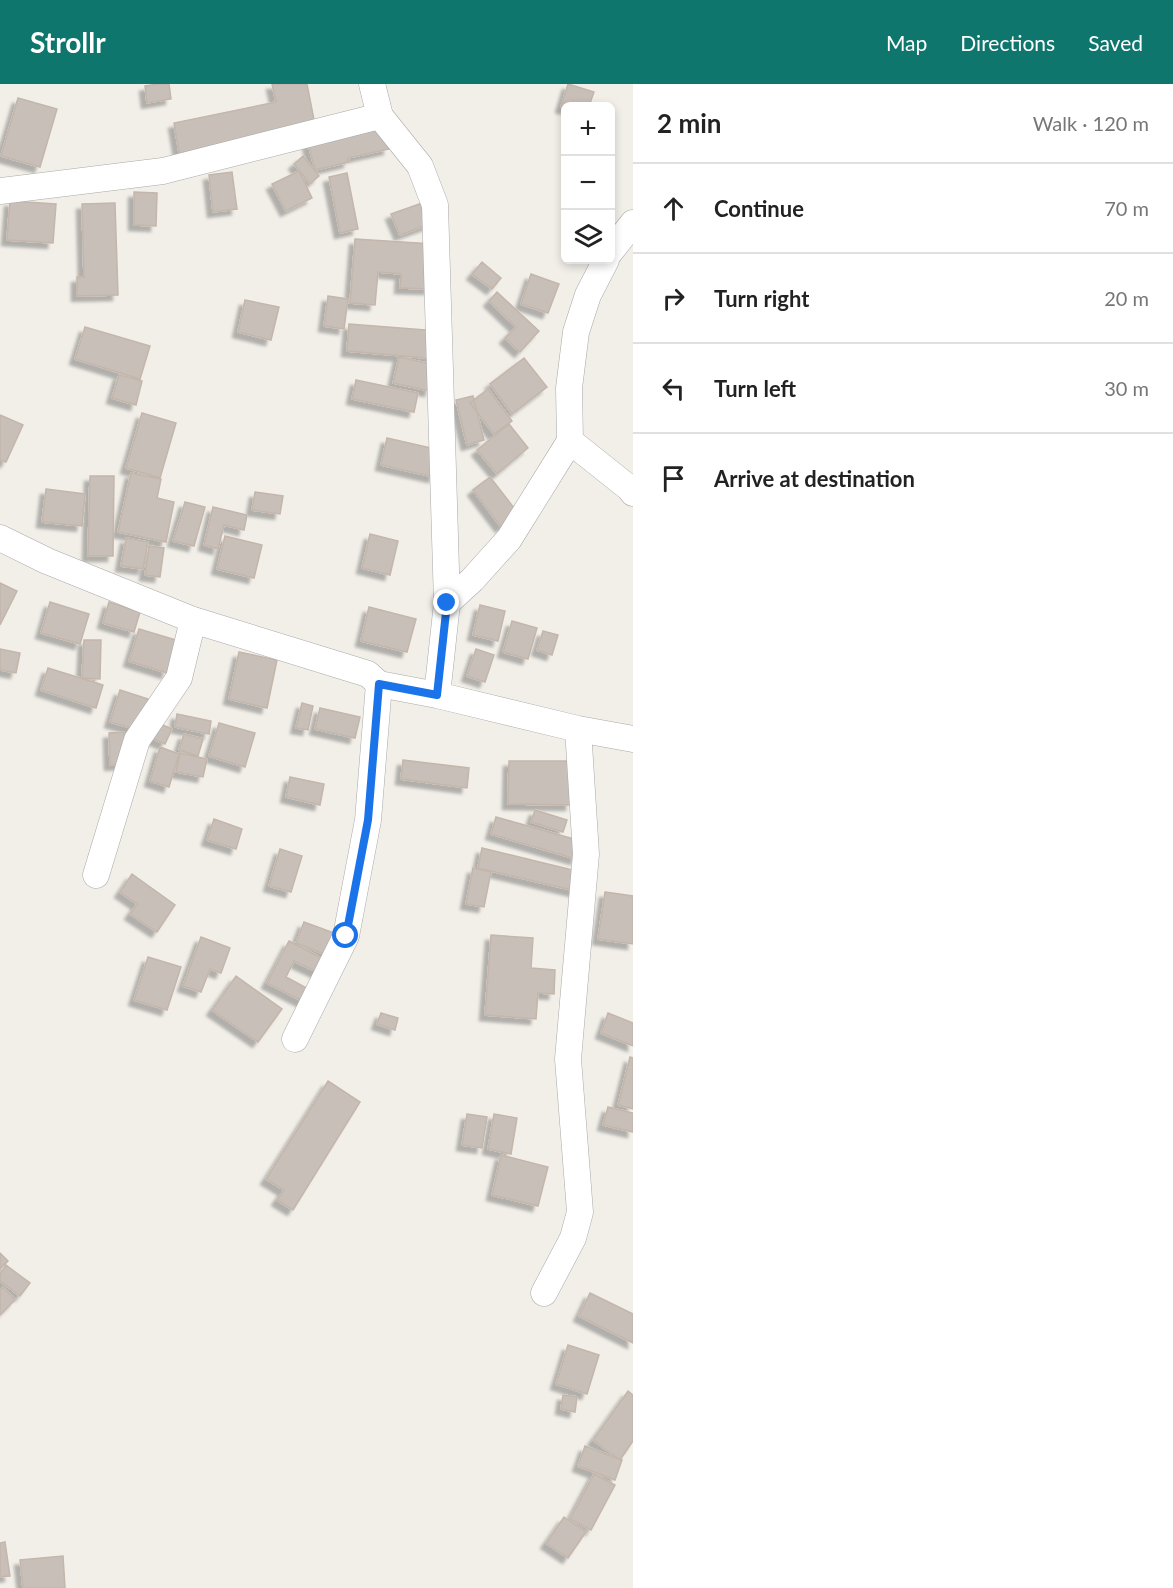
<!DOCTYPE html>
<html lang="en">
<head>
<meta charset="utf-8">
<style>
  body { margin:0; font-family:Lato,sans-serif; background:#f2f2f2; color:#222 }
  .controls { position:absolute; right:18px; top:18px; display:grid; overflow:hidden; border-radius:9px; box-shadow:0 3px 9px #0003 }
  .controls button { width:54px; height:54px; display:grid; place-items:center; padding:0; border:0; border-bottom:2px solid #e0e0e0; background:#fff; color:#222; font:30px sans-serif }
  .stop { position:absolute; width:18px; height:18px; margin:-14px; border:4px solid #1a73e8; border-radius:50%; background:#fff }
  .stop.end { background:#1a73e8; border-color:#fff; box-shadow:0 2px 6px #0008 }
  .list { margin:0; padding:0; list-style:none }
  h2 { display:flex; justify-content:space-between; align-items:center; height:78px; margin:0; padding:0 24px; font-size:26px }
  h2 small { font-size:20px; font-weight:400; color:#767676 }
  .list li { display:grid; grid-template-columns:39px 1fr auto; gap:18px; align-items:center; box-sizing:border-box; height:90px; padding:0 24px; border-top:2px solid #e0e0e0 }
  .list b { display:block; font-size:22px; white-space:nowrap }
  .list em { font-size:20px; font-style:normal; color:#767676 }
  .icon { flex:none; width:33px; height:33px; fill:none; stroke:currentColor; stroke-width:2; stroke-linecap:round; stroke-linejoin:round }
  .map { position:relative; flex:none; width:633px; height:1504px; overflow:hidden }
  header { display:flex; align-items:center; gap:36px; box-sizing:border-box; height:84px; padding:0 30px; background:#0f766e; color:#fff }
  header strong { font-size:28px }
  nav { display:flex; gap:33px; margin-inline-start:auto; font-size:21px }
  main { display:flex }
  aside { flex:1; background:#fff }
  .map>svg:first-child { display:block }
</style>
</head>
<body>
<header>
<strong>Strollr</strong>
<nav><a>Map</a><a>Directions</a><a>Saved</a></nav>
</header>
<main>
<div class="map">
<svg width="633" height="1504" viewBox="0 0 633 1504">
  <defs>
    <filter id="shadow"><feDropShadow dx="-5.5" dy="5.5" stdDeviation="1.5" flood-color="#0004"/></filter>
  </defs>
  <rect width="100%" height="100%" fill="#f2efe9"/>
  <path fill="#c7bfb8" stroke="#c4b6ab" stroke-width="1.5" filter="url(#shadow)" d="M159,0H169L171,15L147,19L145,2Z
    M272,0H307L316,46L180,74L174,39L276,18Z
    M568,0L594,8L589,22H566V25L561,23Z
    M18,14L57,25L40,83L1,72Z
    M384,41L389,65L348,74L349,78L315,86L308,59Z
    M303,72L319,92L310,100L294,80Z
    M299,87L312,114L286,127L272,100Z
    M232,88L237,125L213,128L209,91Z
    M347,89L358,145L340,149L329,93Z
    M134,108L157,109L156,142L134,141Z
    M10,117L56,120L53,159L7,156Z
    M425,118L433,139L400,151L391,130Z
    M115,119L118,211L77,212V193H84L82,120Z
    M355,155L433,160L430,205L400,204L401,190L378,188L375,221L350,219Z
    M482,178L501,194L492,205L472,190Z
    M531,190L559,200L548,229L521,220Z
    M497,208L539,247L520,268L505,254L516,243L489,217Z
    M328,212L348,215L344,245L324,242Z
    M245,216L279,223L271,256L238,248Z
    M349,240L438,247L436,275L347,267Z
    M85,243L150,262L140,295L75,275Z
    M399,273L436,281L430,307L393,299Z
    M524,274L547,303L512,330L490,300Z
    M119,291L142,297L136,321L112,314Z
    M356,296L418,309L414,328L352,315Z
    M488,305L512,337L494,350L470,319Z
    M473,312L484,356L467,361L456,316Z
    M142,329L176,339L160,394L126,384Z
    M0,331L23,341L6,378L0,376Z
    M509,340L528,364L497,390L477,366Z
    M387,354L440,366L434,393L381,381Z
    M131,389L161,395L157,414L174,418L166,458L118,448Z
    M90,392H114L113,472H88Z
    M490,393L518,429L501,443L473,406Z
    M46,405L85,410L82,442L42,438Z
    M255,408L283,412L280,430L252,426Z
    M185,418L205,423L194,462L173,457Z
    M213,423L247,431L244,446L224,441L218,465L204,461Z
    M370,450L398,457L390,491L362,484Z
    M225,452L262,461L254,494L217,485Z
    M126,454L148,458L143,485L121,482Z
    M149,462L164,464L160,493L145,491Z
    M0,499L17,507L0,541Z
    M50,518L89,530L80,560L41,549Z
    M109,518L140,528L134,548L103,539Z
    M480,521L505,527L498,557L473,551Z
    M369,523L416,535L407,568L361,557Z
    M512,537L537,544L528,575L503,568Z
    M139,545L176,556L167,589L129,577Z
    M543,547L558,551L552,571L537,566Z
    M84,556H101L100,595L82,594Z
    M0,565L20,569L16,589L0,586Z
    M476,565L494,571L485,598L467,592Z
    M239,568L277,576L267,624L229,615Z
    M48,584L103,601L96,624L41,606Z
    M120,606L148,615L138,646L110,638Z
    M302,619L313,622L308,646L296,644Z
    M320,624L360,633L355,654L315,645Z
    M177,630L211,637L209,650L175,643Z
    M158,639L172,645L165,660L151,654Z
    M219,639L255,649L245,683L209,672Z
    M124,648L125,680L110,681L109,649Z
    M184,650L203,655L198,672L179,666Z
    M160,663L179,670L169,703L150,697Z
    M180,669L207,675L203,693L176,688Z
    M403,676L469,684L467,704L401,695Z
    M509,677H572L571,721L508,720Z
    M290,693L324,700L320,721L286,713Z
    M535,726L567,736L563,748L531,738Z
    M496,733L581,757L576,775L491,750Z
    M214,735L242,745L236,765L207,756Z
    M482,764L581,788L576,807L478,784Z
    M280,765L302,772L291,808L269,802Z
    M473,784L491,788L484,823L466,820Z
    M132,790L175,821L157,848L130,830L137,820L120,808Z
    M605,808L633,812V860L598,855Z
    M304,838L342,852L334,874L296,859Z
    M491,851L533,854L531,884L555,886L554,910L538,909L536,935L485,931Z
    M201,853L230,864L221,889L210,885L201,908L183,902Z
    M289,857L329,878L323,891L294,877L286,893L314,908L308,920L267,899Z
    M148,873L181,883L167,926L134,916Z
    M236,892L282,925L258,958L212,926Z
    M381,929L398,934L395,946L377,940Z
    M608,929L633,939V962L601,949Z
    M630,973L633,974V1025L618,1021Z
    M328,997L360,1018L293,1126L277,1116L284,1106L266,1095Z
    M608,1023L633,1029V1048L603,1041Z
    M467,1030L487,1033L482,1064L462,1061Z
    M494,1030L517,1034L511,1070L488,1065Z
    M501,1071L548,1083L538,1122L492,1111Z
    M0,1169L8,1177L0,1185Z
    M6,1181L30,1199L20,1212L0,1197V1190Z
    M3,1203L15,1216L0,1231V1206Z
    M590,1209L633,1230V1259L579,1232Z
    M568,1261L599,1271L587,1310L556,1300Z
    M628,1307L633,1311V1357L620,1376L593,1356Z
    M563,1311L577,1313L575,1328L561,1325Z
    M585,1362L622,1376L615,1396L578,1382Z
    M594,1390L615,1401L591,1446L570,1435Z
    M564,1433L586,1448L568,1474L546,1459Z
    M5,1458L10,1492L0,1493V1459Z
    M63,1472L65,1504H23L20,1476Z"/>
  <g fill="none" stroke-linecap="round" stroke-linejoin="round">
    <g stroke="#a9a9a9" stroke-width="27">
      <path id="street" d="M372,0L380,32L420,82L435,121L447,519L437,611
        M0,107L163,87L380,32
        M610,168L633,139
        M570,357L629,404L633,409
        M0,454L47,477L193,536L368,590L379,600L437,611L578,645L633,655
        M447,519L472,496L509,455L570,357L569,304L576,248L588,211L606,176
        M96,791L137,656L179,594L193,536
        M295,955L346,852L368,736L379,600
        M544,1209L573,1154L580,1128L568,975L586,770L578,645"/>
    </g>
    <use href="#street" stroke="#fff" stroke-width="26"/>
  </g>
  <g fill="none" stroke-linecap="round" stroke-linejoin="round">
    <path stroke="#1a73e8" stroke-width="8" d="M346,852L368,736L379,600L437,611L447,519"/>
  </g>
</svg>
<div class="controls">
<button>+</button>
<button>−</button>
<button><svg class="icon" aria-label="layers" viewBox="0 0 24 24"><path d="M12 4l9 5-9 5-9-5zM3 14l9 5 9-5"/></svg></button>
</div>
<div class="stop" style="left:346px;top:852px"></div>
<div class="stop end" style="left:447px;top:519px"></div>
</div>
<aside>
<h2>2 min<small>Walk · 120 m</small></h2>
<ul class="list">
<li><svg class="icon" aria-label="ahead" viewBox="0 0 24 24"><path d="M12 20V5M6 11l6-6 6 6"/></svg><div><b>Continue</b></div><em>70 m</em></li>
<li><svg class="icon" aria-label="right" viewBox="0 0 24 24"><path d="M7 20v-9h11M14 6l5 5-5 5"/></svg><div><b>Turn right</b></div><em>20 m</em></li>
<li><svg class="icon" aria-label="left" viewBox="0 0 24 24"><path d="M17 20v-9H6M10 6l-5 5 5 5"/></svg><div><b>Turn left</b></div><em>30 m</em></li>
<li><svg class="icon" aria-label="arrive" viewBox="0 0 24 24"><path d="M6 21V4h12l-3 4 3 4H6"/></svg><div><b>Arrive at destination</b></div></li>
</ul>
</aside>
</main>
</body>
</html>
